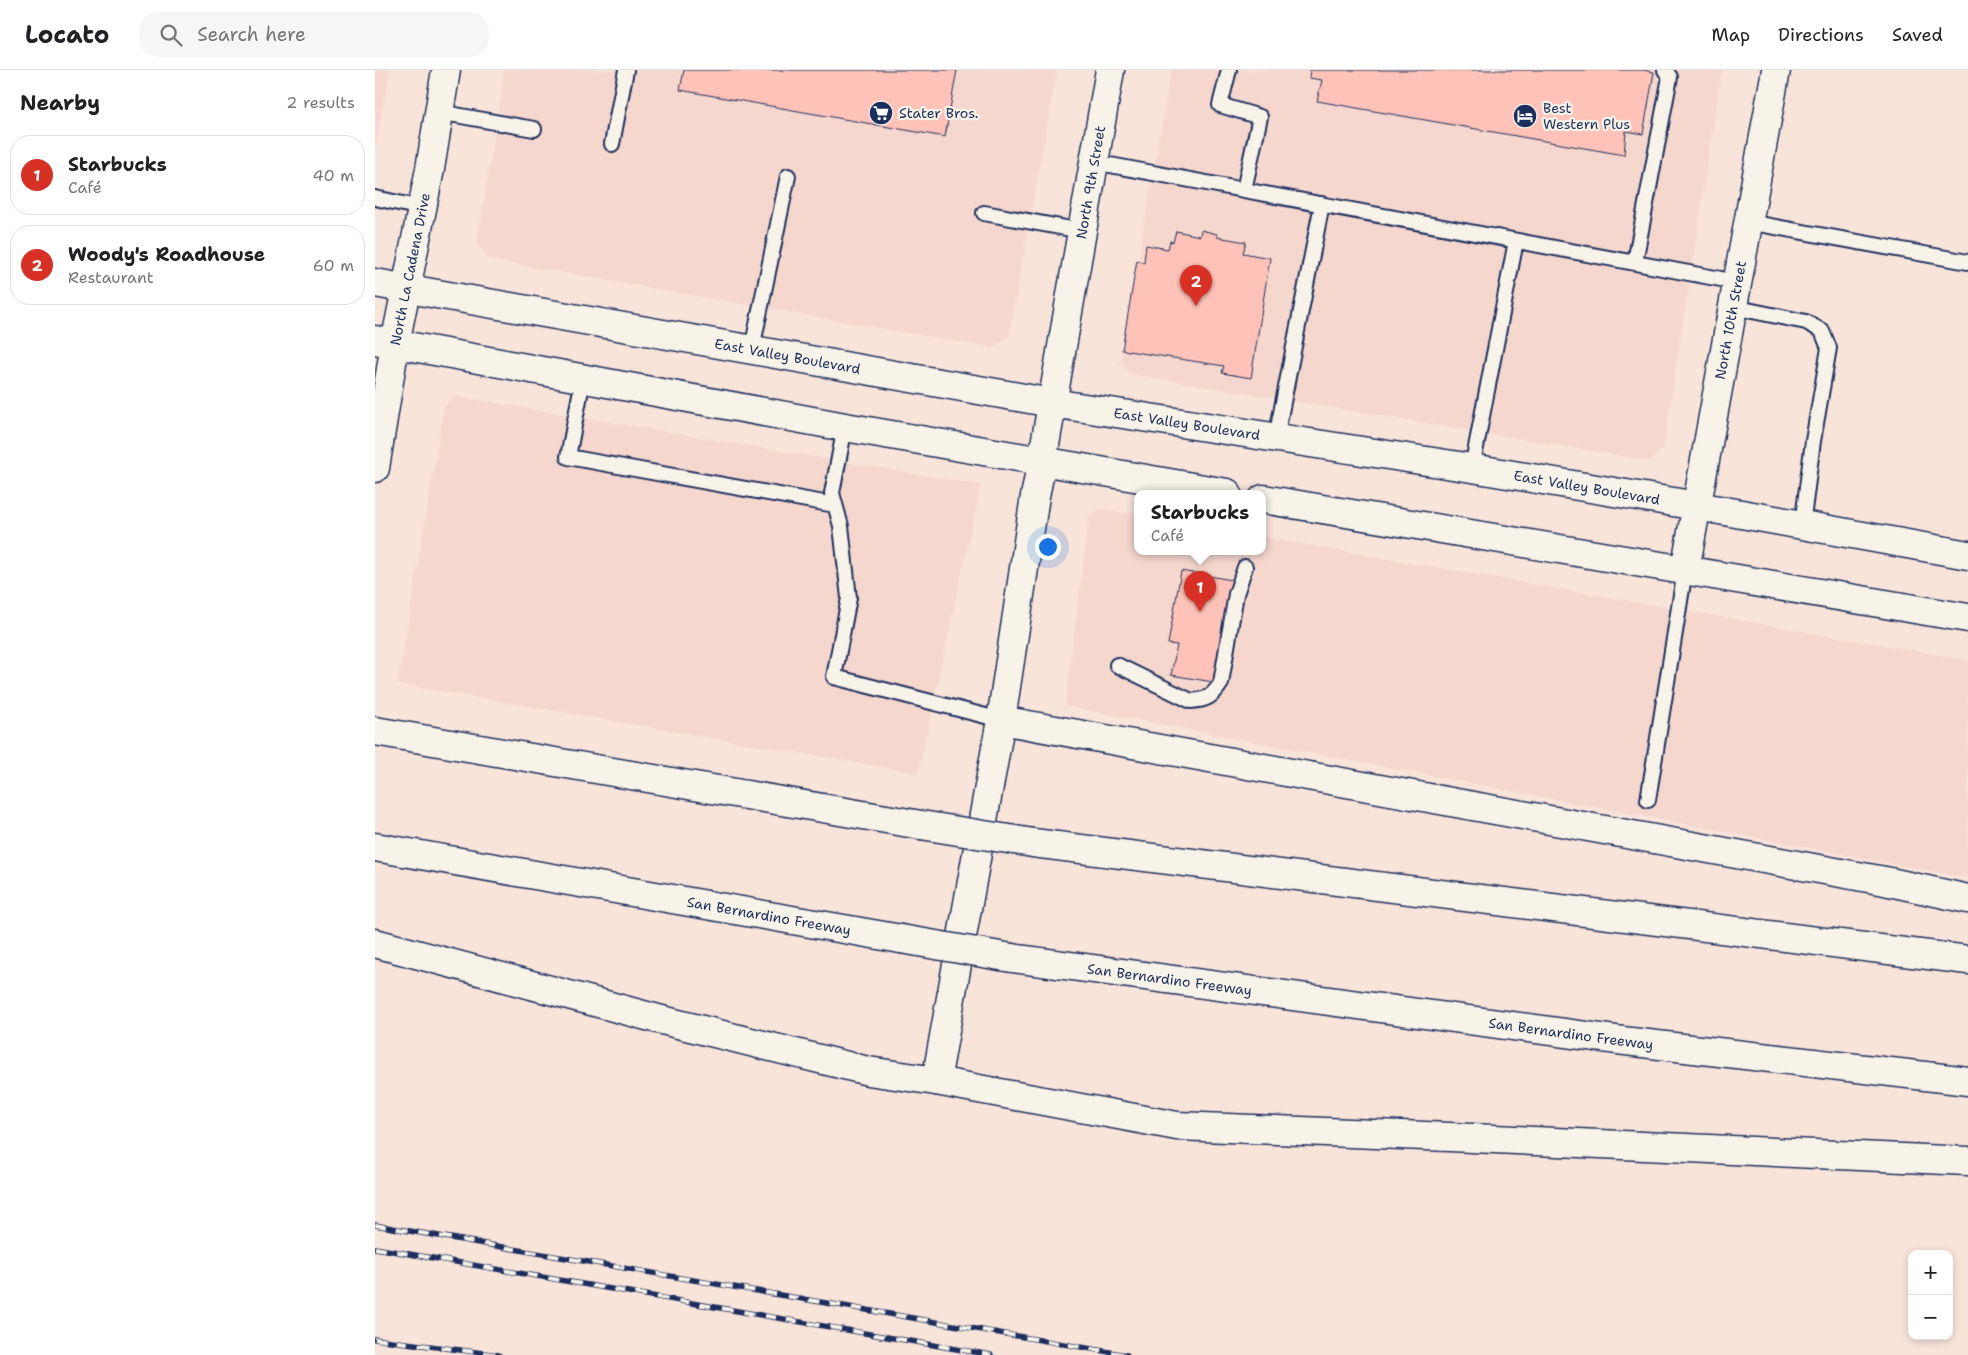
<!DOCTYPE html>
<html lang="en">
<head>
<meta charset="utf-8">
<style>
  body { margin:0; font-family:"Shantell Sans",sans-serif; background:#f6f6f6; color:#202124 }
  .controls { position:absolute; right:15px; bottom:15px; display:grid; overflow:hidden; border-radius:10px; box-shadow:0 2px 8px #0003 }
  .controls button { width:45px; height:45px; display:grid; place-items:center; padding:0; border:0; border-bottom:1px solid #e0e0e0; background:#fff; color:#202124; font:25px sans-serif }
  .you { position:absolute; left:672px; top:476px; width:18px; height:18px; margin:-12px; border:4px solid #fff; border-radius:50%; background:#1a73e8; box-shadow:0 0 0 8px #1a73e833 }
  .badge { display:grid; place-items:center; width:32px; height:32px; border-radius:50%; background:#d93025; color:#fff; font-size:16px; font-weight:700 }
  .pin { position:absolute; translate:-50% -41px; filter:drop-shadow(0 1px 2px #0008) }
  .pin::after { content:''; position:absolute; top:26px; width:18px; height:15px; background:inherit; clip-path:polygon(0 0,100% 0,50% 100%) }
  .popup { position:absolute; left:759px; top:420px; width:132px; height:65px; box-sizing:border-box; display:grid; place-content:center; border-radius:10px; background:#fff; filter:drop-shadow(0 1px 4px #0005); font-size:16px; white-space:nowrap; color:#757577 }
  .popup b { font-size:19px; color:#202124 }
  .popup::after { content:''; position:absolute; left:50%; top:100%; margin-left:-10px; border:10px solid transparent; border-top-color:#fff }
  .list { margin:0; padding:0; list-style:none }
  h2 { display:flex; justify-content:space-between; align-items:center; height:65px; margin:0; padding:0 20px; font-size:21px }
  h2 small { font-size:16px; font-weight:400; color:#757577 }
  .list li { display:grid; grid-template-columns:32px 1fr auto; gap:15px; align-items:center; box-sizing:border-box; height:80px; margin:0 10px 10px; padding:0 10px; border:1px solid #e0e0e0; border-radius:20px }
  .list b { display:block; font-size:19px; white-space:nowrap }
  .list p { margin:0; font-size:16px; white-space:nowrap; color:#757577 }
  .list em { font-size:16px; font-style:normal; color:#757577 }
  .icon { flex:none; width:28px; height:28px; fill:none; stroke:currentColor; stroke-width:2; stroke-linecap:round; stroke-linejoin:round }
  .map { position:relative; flex:none; width:1593px; height:1285px; overflow:hidden }
  header { display:flex; align-items:center; gap:30px; box-sizing:border-box; height:70px; padding:0 25px; background:#fff; border-bottom:1px solid #e0e0e0 }
  header strong { font-size:24px }
  nav { display:flex; gap:28px; margin-inline-start:auto; font-size:18px }
  .search { width:350px; height:45px; background:#f6f6f6; display:flex; align-items:center; gap:12px; box-sizing:border-box; padding:0 18px; border-radius:20px; color:#757577; font-size:19px }
  main { display:flex }
  aside { flex:1; background:#fff }
  .map>svg:first-child { display:block }
</style>
</head>
<body>
<header>
<strong>Locato</strong>
<div class="search"><svg class="icon" aria-label="search" viewBox="0 0 24 24"><circle cx="10" cy="10" r="6"/><path d="M15 15l6 6"/></svg>Search here</div>
<nav><a>Map</a><a>Directions</a><a>Saved</a></nav>
</header>
<main>
<aside>
<h2>Nearby<small>2 results</small></h2>
<ul class="list">
<li><span class="badge">1</span><div><b>Starbucks</b><p>Café</p></div><em>40 m</em></li>
<li><span class="badge">2</span><div><b>Woody's Roadhouse</b><p>Restaurant</p></div><em>60 m</em></li>
</ul>
</aside>
<div class="map">
<svg width="1593" height="1285" viewBox="0 0 1593 1285">
  <rect width="100%" height="100%" fill="#f9e4da"/>
  <filter id="ink" filterUnits="userSpaceOnUse"><feTurbulence type="fractalNoise" baseFrequency=".02" numOctaves="2"/><feDisplacementMap in="SourceGraphic" scale="10" xChannelSelector="R" yChannelSelector="G"/><feConvolveMatrix kernelMatrix="1 2 1 2 8 2 1 2 1" color-interpolation-filters="sRGB"/></filter>
  <g filter="url(#ink)">
    <path fill="#f6d7ce" d="M0,0H15L0,78Z
      M130,0H682L634,266L619,278L115,190L102,174Z
      M796,0H1347L1289,375L1276,391L756,304L745,294Z
      M79,326L606,415L543,703L23,614L69,337Z
      M727,439L762,445V481H888V467L1593,590V808L690,636L714,445Z"/>
    <path fill="#fec2b8" stroke="#1b2f5e" d="M309,0H582L570,67L305,20Z
      M935,0H1268L1279,2L1268,64L1251,61L1249,85L942,31L947,10L934,8Z
      M826,160L842,164V167L871,172L868,183L895,188L876,308L847,303L849,296L747,280L762,190L769,193L771,175L793,179L795,171L798,172L801,161L825,166Z
      M806,501L857,510L838,612L796,605L802,575L793,574Z"/>
    <g fill="none" stroke-linecap="round" stroke-linejoin="round">
      <g stroke="#1b2f5e" stroke-width="18">
        <path id="lane" d="M854,0L845,35L885,47L869,120
          M64,42L159,59
          M237,74L251,0
          M719,92L1362,212
          M0,128L47,138
          M609,143L707,161
          M1373,152L1593,192
          M1260,192L1295,7L1290,0
          M1358,237L1431,252L1447,261L1454,278L1438,371L1427,456
          M377,279L413,106
          M208,309L193,387L460,435
          M470,357L457,423L466,456L474,528L459,607L626,650
          M901,368L947,134
          M1097,398L1141,171
          M742,595L816,631C832,630 838,626 846,613L861,524L870,497
          M1273,730L1310,500"/>
      </g>
      <g stroke="#1b2f5e" stroke-width="31">
        <g id="street">
          <path id="s1" d="M1310,500L1401,0"/>
        </g>
      </g>
      <g stroke="#1b2f5e" stroke-width="31">
        <g id="secondary">
          <path id="s2" d="M0,398L20,274L55,99L71,0"/>
          <path id="s3" d="M561,1011L626,650L660,426L667,392L735,0"/>
        </g>
      </g>
      <g stroke="#1b2f5e" stroke-width="31">
        <g id="primary">
          <path id="s4" d="M0,213L677,333L1097,398L1322,436L1593,485"/>
          <path d="M0,270L470,357L852,423"/>
          <path d="M888,429L1593,548"/>
        </g>
      </g>
      <g stroke="#1b2f5e" stroke-width="31">
        <g id="highway">
          <path d="M626,650L1510,811L1593,829"/>
          <path d="M0,661L546,755"/>
          <path d="M658,773L1593,890"/>
          <path id="s5" d="M0,777L526,869"/>
          <path d="M0,873L283,949L493,1001L561,1011L802,1056L1075,1067L1593,1091"/>
          <path id="s6" d="M637,888L1249,971L1593,1011"/>
        </g>
      </g>
      <use href="#lane" stroke="#f7f3e8" stroke-width="14"/>
      <use href="#street" stroke="#f7f3e8" stroke-width="28"/>
      <use href="#secondary" stroke="#f7f3e8" stroke-width="28"/>
      <use href="#primary" stroke="#f7f3e8" stroke-width="28"/>
      <use href="#highway" stroke="#f7f3e8" stroke-width="28"/>
      <g stroke="#1b2f5e" stroke-width="5.5">
        <path id="rail" d="M0,1155L752,1285
          M0,1178L616,1285
          M0,1269L124,1285"/>
      </g>
      <use href="#rail" stroke="#f7f3e8" stroke-width="4" stroke-dasharray="11" stroke-linecap="butt"/>
      <g stroke="#1b2f5e" stroke-width="31" stroke-linecap="butt">
        <path id="highway-bridge" d="M546,755L658,773
          M526,869L637,888"/>
      </g>
      <use href="#highway-bridge" stroke="#f7f3e8" stroke-width="28"/>
    </g>
  </g>
  <defs>
    <g id="supermarket-disc" transform="scale(1.25)"><circle r="9.5" fill="#1b2f5e" stroke="#f7f3e8"/><path d="M-6-5.5h2.5l.6 2H6L4.5 2H-2.5L-4.4-4H-6ZM-1.5 3.2a1.3 1.3 0 1 0 .1 0ZM3 3.2a1.3 1.3 0 1 0 .1 0Z" fill="#fff"/></g>
    <g id="hotel-disc" transform="scale(1.25)"><circle r="9.5" fill="#1b2f5e" stroke="#f7f3e8"/><path d="M-6-4.5h1.5V1H6V5H4.5V3h-9V5H-6ZM-4 0a1.8 1.8 0 1 1 3.6 0ZM.5 0V-2.5h3Q6-2.5 6 0Z" fill="#fff"/></g>
  </defs>
  <g fill-rule="evenodd">
    <use href="#supermarket-disc" x="506" y="43"/>
    <use href="#hotel-disc" x="1150" y="46"/>
  </g>
  <g text-anchor="middle" stroke-width="4.5" stroke-linejoin="round" paint-order="stroke">
    <g font-size="14" fill="#1b2f5e" stroke="#f7f3e8" text-anchor="start">
      <text x="1168" y="43">Best<tspan x="1168" dy="16">Western Plus</tspan></text>
      <text x="524" y="48">Stater Bros.</text>
    </g>
    <g font-size="14" fill="#1b2f5e" stroke="#f7f3e8">
      <text dy="5" stroke="none"><textPath href="#s3" startOffset="912">North 9th Street</textPath></text>
      <text dy="5" stroke="none"><textPath href="#s2" startOffset="202">North La Cadena Drive</textPath></text>
      <text dy="5" stroke="none"><textPath href="#s1" startOffset="254">North 10th Street</textPath></text>
      <text dy="5" stroke="none"><textPath href="#s4" startOffset="419">East Valley Boulevard</textPath></text>
      <text dy="5" stroke="none"><textPath href="#s4" startOffset="824">East Valley Boulevard</textPath></text>
      <text dy="5" stroke="none"><textPath href="#s4" startOffset="1229">East Valley Boulevard</textPath></text>
      <text dy="5" stroke="none"><textPath href="#s5" startOffset="400">San Bernardino Freeway</textPath></text>
      <text dy="5" stroke="none"><textPath href="#s6" startOffset="159">San Bernardino Freeway</textPath></text>
      <text dy="5" stroke="none"><textPath href="#s6" startOffset="564">San Bernardino Freeway</textPath></text>
    </g>
  </g>
</svg>
<div class="controls">
<button>+</button>
<button>−</button>
</div>
<div class="you"></div>
<div class="pin badge" style="left:825px;top:542px">1</div>
<div class="popup"><b>Starbucks</b>Café</div>
<div class="pin badge" style="left:821px;top:236px">2</div>
</div>
</main>
</body>
</html>
